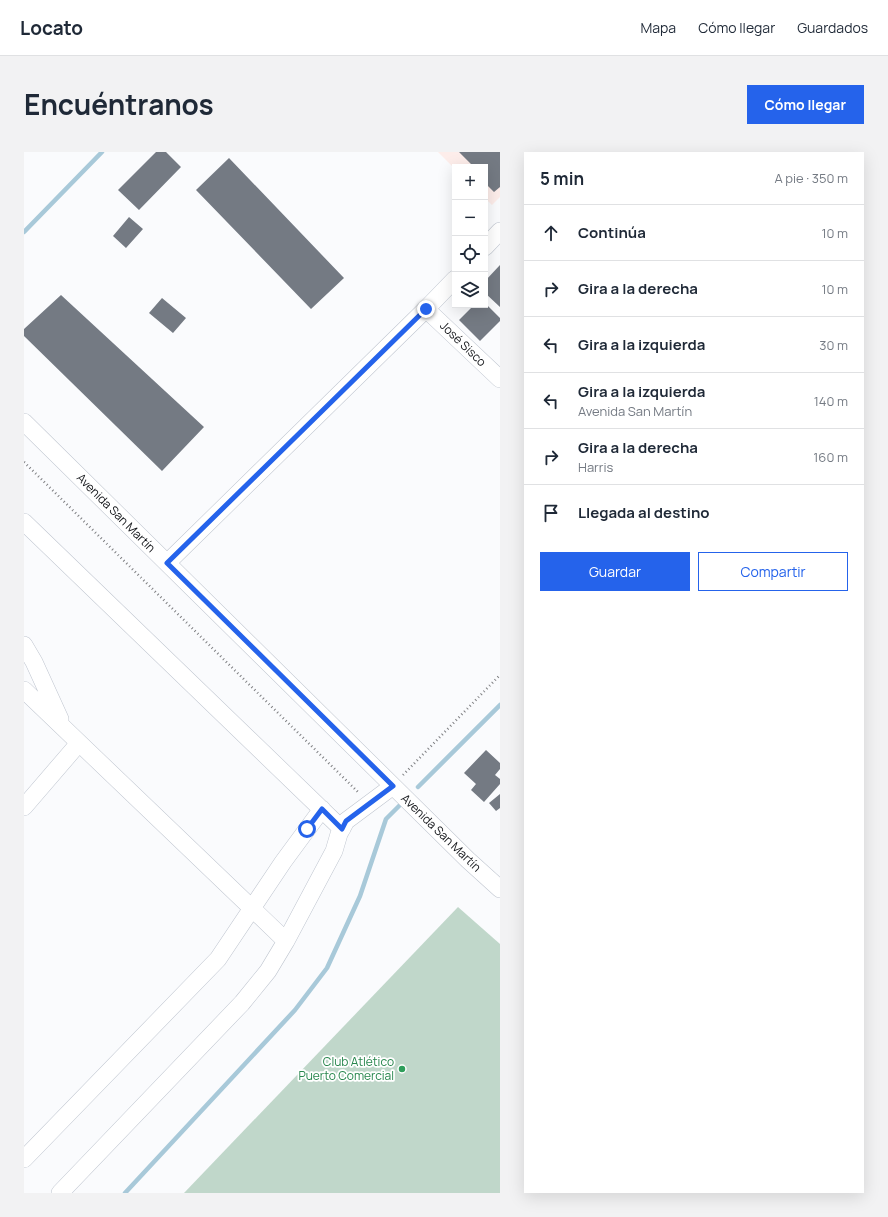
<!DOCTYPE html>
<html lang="es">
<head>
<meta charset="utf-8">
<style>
  body { margin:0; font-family:Manrope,sans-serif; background:#f2f2f3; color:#1f2937 }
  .controls { position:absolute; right:12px; top:12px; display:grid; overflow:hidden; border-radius:0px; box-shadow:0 4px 16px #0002 }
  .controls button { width:36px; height:36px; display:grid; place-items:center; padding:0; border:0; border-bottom:1px solid #e0e1e3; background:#fff; color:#1f2937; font:20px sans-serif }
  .stop { position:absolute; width:12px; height:12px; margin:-9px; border:3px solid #2563eb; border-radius:50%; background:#fff }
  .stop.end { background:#2563eb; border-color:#fff; box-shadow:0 1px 4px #0008 }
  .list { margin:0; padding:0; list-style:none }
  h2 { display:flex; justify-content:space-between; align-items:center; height:52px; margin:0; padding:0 16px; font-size:17px }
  h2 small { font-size:13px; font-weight:400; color:#747a83 }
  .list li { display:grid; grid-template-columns:26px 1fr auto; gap:12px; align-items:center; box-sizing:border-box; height:56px; padding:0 16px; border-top:1px solid #e0e1e3 }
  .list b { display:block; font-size:15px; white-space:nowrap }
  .list p { margin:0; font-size:13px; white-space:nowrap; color:#747a83 }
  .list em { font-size:13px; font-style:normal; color:#747a83 }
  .actions { display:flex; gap:8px; padding:12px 16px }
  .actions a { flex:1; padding:9px 0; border:1px solid #2563eb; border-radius:0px; text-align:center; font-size:14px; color:#2563eb }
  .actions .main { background:#2563eb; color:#fff }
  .icon { flex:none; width:22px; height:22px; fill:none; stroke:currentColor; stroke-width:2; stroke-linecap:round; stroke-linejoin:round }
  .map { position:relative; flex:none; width:476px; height:1041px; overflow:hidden; border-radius:0px }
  header { display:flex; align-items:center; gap:24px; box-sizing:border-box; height:56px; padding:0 20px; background:#fff; border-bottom:1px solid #e0e1e3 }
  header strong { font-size:19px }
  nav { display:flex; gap:22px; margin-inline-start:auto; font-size:14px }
  .intro { display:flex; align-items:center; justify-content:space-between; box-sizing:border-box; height:96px; padding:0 24px }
  h1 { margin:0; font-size:28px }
  .button { padding:10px 18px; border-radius:0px; background:#2563eb; color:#fff; font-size:14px; font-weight:700 }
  main { display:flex; gap:24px; padding:0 24px }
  aside { flex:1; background:#fff; border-radius:0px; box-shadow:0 4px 16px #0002 }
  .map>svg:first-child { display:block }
</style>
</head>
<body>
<header>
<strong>Locato</strong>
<nav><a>Mapa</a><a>Cómo llegar</a><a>Guardados</a></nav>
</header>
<div class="intro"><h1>Encuéntranos</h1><a class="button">Cómo llegar</a></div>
<main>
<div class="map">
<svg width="476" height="1041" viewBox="0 0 476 1041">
  <rect width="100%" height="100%" fill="#fafbfd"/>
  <path fill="#fdedea" d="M414,0H476V45L468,53L461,46V15H431V17Z"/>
  <path fill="#c0d7ca" d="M434,755L476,792V1041H160Z"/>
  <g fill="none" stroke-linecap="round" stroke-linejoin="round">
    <path stroke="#a8c9d9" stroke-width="4.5" d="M0,80L78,0
      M394,635L476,553
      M101,1041L271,858L303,816L336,744L362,667L375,654"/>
  </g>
  <path fill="#747a83" d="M132,0H142L157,15L115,58L94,38Z
    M435,0H476V35L470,40L461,31L464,28L461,25V15H450Z
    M205,6L320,126L287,157L172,38Z
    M105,65L119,77L102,96L89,84Z
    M476,113V155L461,141V129Z
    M37,143L180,275L138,319L0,184V177Z
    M138,146L162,166L149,181L125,161Z
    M461,151L476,166V169L456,189L435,168L450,153H461Z
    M462,598L476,611V617L471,623L476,627V632L460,650L447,638L452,632L440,621Z
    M476,642V656L472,659L465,651Z"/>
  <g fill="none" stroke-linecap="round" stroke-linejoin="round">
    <g stroke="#bfc5cf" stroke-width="18">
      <path id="minor" d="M461,95L476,79
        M402,157L476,227
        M0,270L444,708L476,737
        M0,370L318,677
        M143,411L402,157L431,127
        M0,493L10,510L36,567
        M0,538L262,789
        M0,655L55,591
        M0,1007L194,807L259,710L298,657
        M36,1041L218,851L244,819L262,789L310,699L315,682L322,669L369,634"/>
    </g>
    <path stroke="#7e7f82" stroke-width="2.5" stroke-dasharray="1 3" stroke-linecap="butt" d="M0,310L334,640
      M379,623L476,523"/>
    <use href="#minor" stroke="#fff" stroke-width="17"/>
  </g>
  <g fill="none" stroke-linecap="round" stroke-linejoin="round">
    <path stroke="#2563eb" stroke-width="5" d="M283,677L298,657L318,677L322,669L369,634L143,411L402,157"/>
  </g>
  <circle fill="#2e9e5b" stroke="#fff" stroke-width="1.5" cx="378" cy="917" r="4"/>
  <g text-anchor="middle" stroke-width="3.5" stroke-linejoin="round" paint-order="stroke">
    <g font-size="12" fill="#14161a" stroke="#fff">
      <text transform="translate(439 192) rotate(44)" y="4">José Sisco</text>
      <text transform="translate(92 361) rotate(45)" y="4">Avenida San Martín</text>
      <text transform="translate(417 681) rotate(44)" y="4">Avenida San Martín</text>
    </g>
    <g font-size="12" fill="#27864d" stroke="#fff" text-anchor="end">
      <text x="370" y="914">Club Atlético<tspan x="370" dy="14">Puerto Comercial</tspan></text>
    </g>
  </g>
</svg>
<div class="controls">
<button>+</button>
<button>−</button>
<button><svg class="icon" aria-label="locate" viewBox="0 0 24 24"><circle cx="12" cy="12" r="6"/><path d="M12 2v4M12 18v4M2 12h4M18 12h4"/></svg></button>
<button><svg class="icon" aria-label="layers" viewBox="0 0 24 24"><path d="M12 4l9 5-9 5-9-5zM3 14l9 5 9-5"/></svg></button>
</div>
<div class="stop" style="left:283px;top:677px"></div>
<div class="stop end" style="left:402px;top:157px"></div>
</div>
<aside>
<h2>5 min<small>A pie · 350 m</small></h2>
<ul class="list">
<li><svg class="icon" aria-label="ahead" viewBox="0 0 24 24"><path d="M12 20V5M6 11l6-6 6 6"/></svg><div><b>Continúa</b></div><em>10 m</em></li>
<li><svg class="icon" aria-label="right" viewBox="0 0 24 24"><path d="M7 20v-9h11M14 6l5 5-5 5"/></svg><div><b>Gira a la derecha</b></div><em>10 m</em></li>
<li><svg class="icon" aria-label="left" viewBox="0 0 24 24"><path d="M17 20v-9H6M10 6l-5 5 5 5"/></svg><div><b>Gira a la izquierda</b></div><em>30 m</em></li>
<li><svg class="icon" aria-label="left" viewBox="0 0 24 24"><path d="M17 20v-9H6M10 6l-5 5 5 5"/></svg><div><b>Gira a la izquierda</b><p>Avenida San Martín</p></div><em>140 m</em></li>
<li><svg class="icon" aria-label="right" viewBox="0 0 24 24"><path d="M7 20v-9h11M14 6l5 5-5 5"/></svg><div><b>Gira a la derecha</b><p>Harris</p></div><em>160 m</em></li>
<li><svg class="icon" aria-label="arrive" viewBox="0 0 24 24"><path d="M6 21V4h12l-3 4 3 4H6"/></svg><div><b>Llegada al destino</b></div></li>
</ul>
<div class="actions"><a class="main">Guardar</a><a>Compartir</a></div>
</aside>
</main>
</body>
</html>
